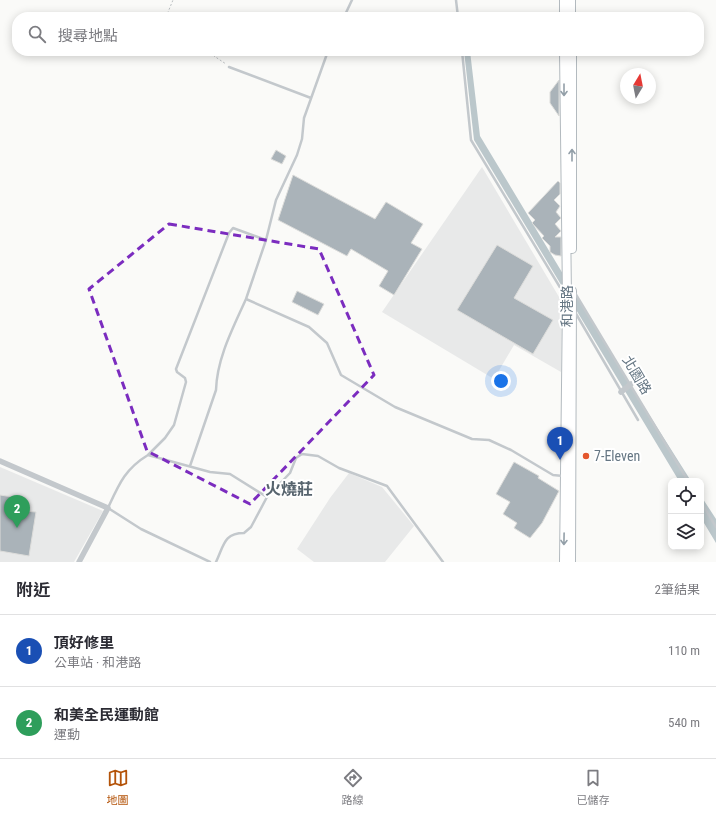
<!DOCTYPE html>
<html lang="zh-TW">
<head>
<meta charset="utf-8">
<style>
  body { margin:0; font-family:"Roboto Condensed","Noto Sans TC",sans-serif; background:#f2f2f3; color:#2b2b33 }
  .controls { position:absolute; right:12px; bottom:12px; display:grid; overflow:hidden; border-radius:8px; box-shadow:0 2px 10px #0003 }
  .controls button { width:36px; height:36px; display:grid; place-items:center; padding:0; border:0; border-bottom:1px solid #e1e1e2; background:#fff; color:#2b2b33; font:20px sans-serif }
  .compass { position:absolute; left:620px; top:68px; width:36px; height:36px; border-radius:50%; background:#fff; box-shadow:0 2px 10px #0003; rotate:10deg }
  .you { position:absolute; left:501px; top:381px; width:14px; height:14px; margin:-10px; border:3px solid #fff; border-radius:50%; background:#1a73e8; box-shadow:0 0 0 6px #1a73e833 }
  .badge { display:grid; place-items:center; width:26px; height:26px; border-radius:50%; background:#b45309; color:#fff; font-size:13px; font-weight:700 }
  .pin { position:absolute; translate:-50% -33px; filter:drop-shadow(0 1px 2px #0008) }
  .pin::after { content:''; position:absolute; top:21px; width:14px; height:12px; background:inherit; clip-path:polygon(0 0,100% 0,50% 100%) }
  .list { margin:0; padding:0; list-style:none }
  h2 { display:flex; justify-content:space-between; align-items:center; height:52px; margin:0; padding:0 16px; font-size:17px }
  h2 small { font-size:13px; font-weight:400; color:#7c7c81 }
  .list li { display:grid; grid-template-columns:26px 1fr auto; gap:12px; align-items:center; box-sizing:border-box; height:72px; padding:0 16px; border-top:1px solid #e1e1e2 }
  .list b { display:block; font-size:15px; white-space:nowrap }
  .list p { margin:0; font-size:13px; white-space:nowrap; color:#7c7c81 }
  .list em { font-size:13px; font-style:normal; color:#7c7c81 }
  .icon { flex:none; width:22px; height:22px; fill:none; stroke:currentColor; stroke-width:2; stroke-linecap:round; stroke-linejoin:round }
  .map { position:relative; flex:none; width:716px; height:562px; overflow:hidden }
  .search { position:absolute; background:#fff; box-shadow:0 2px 10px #0003; left:12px; right:12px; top:12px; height:44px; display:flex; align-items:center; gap:10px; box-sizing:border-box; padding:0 14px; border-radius:16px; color:#7c7c81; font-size:15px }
  .sheet { height:196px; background:#fff }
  nav { display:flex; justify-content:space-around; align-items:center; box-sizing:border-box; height:56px; border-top:1px solid #e1e1e2; background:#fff; font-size:11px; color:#7c7c81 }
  nav a { display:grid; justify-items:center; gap:2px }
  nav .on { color:#b45309 }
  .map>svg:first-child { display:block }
</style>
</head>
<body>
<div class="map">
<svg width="716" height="562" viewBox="0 0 716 562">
  <rect width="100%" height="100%" fill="#fafaf8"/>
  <path fill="#e8e9e9" d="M482,167L562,302L561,372L514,345L494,379L382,312Z
    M0,467L103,511L74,562H0Z
    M349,473L382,487L414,526L385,562H314L297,549L330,498Z"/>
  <path fill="#bbc7cb" d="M464,51H470L480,136L619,367L691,481H679L474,140Z
    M701,496L716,519V543L701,518Z"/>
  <path fill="#aab3b9" stroke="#dcdcda" d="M559,80V116L550,103V92Z
    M276,150L286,156L282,164L271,159Z
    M293,175L375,219L386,202L423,224L411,243L422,249L394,295L379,286L388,271L351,249L347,256L278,220Z
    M558,181L560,183V194L554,200L560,206L556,212L561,218L555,224L561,231L555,237H561V256L555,255L550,252V246L542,238L544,236L532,223L535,220L528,213Z
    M497,245L533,266L514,298L553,320L533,354L457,310Z
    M297,291L324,304L318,315L292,302Z
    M514,462L539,476L538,478L559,491L542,523L530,538L514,528L517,523L503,514L510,502L496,494Z
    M0,495L26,499L24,511L36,512L29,556L0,551Z"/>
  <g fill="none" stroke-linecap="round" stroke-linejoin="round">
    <g stroke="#b3babf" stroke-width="10">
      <path id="secondary" d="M564,0V17
        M571,0V17
        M572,51V249
        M564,562L567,298L564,51
        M571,562L572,291"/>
    </g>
    <path stroke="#bbbfc2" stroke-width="1" stroke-dasharray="2 2" stroke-linecap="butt" d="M166,17L173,0
      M214,51V56L226,64"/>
    <path stroke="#c3c8cc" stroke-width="2.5" d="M456,0L458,17
      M344,17L352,0
      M462,51L471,140L564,294
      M229,67L311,98
      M575,293L688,481
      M246,299L266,240
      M575,312L638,420
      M148,455L165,438L174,425L186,382L185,378L177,372L176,369L229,233L233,228L266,240L276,200L297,155L302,139L304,118L328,51
      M190,466L216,390C217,358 233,328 246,299L309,327L327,343L341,375L395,407L472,439L489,440L511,450L553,475L563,476
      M701,502L716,527
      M210,562L141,529L108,508C119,484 125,469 148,455L210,472L230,474L267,497
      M216,562C224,545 224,533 244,533L251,527L267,497L290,473L296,458L302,454L318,456L339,468L387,486L443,562"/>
    <path stroke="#c3c8cc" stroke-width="5.5" d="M621,392L631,384
      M0,461L108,508L79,562"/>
    <use href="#secondary" stroke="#fff" stroke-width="8"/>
  </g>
  <defs><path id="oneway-shaft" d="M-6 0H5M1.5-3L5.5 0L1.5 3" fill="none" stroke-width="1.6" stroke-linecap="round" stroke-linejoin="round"/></defs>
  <g stroke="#939fa8">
    <use href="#oneway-shaft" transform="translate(564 90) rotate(90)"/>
    <use href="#oneway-shaft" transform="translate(572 155) rotate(-90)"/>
    <use href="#oneway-shaft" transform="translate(564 539) rotate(91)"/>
  </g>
  <path fill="none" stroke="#7b2cbf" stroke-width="3" stroke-dasharray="8 5" stroke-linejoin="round" d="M169,224L319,249L374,375L250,504L147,451L89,289Z"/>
  <circle fill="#e4572e" stroke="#fff" stroke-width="1.5" cx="586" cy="456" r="4"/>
  <g text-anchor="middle" stroke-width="4" stroke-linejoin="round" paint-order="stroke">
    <g font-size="14" fill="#657683" stroke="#fff">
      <text transform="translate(567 306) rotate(-90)" y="5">和港路</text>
      <text transform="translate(637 375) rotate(59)" y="5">北園路</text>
    </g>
    <g font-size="14" fill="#657683" stroke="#fff" text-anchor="start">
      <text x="594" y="461">7-Eleven</text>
    </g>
    <g font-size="16" font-weight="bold" fill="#57646e" stroke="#fff">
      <text x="289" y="495">火燒莊</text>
    </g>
  </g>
</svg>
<div class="controls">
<button><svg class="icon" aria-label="locate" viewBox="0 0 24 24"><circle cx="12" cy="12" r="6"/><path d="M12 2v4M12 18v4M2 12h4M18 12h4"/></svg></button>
<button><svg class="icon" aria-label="layers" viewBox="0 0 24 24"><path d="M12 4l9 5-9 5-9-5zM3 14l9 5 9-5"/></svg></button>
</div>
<svg class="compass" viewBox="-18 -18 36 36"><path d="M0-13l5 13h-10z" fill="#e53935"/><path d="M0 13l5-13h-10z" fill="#7c7c81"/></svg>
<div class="you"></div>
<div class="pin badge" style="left:560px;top:460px;background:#1a4fb4">1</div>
<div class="pin badge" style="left:17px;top:528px;background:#2e9e5b">2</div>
<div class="search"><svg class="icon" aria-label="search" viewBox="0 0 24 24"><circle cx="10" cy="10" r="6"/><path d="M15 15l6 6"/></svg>搜尋地點</div>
</div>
<section class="sheet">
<h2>附近<small>2筆結果</small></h2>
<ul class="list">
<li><span class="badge" style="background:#1a4fb4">1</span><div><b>頂好修里</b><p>公車站 · 和港路</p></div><em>110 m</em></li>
<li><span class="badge" style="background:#2e9e5b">2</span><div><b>和美全民運動館</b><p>運動</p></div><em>540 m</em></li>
</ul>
</section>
<nav>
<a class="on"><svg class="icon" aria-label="map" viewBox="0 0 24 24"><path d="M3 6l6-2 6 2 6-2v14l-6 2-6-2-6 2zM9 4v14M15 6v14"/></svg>地圖</a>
<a><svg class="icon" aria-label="directions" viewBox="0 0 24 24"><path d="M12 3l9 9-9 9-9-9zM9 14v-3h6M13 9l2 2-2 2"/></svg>路線</a>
<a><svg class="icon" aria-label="saved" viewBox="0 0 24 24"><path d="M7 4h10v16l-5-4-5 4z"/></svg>已儲存</a>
</nav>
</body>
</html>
